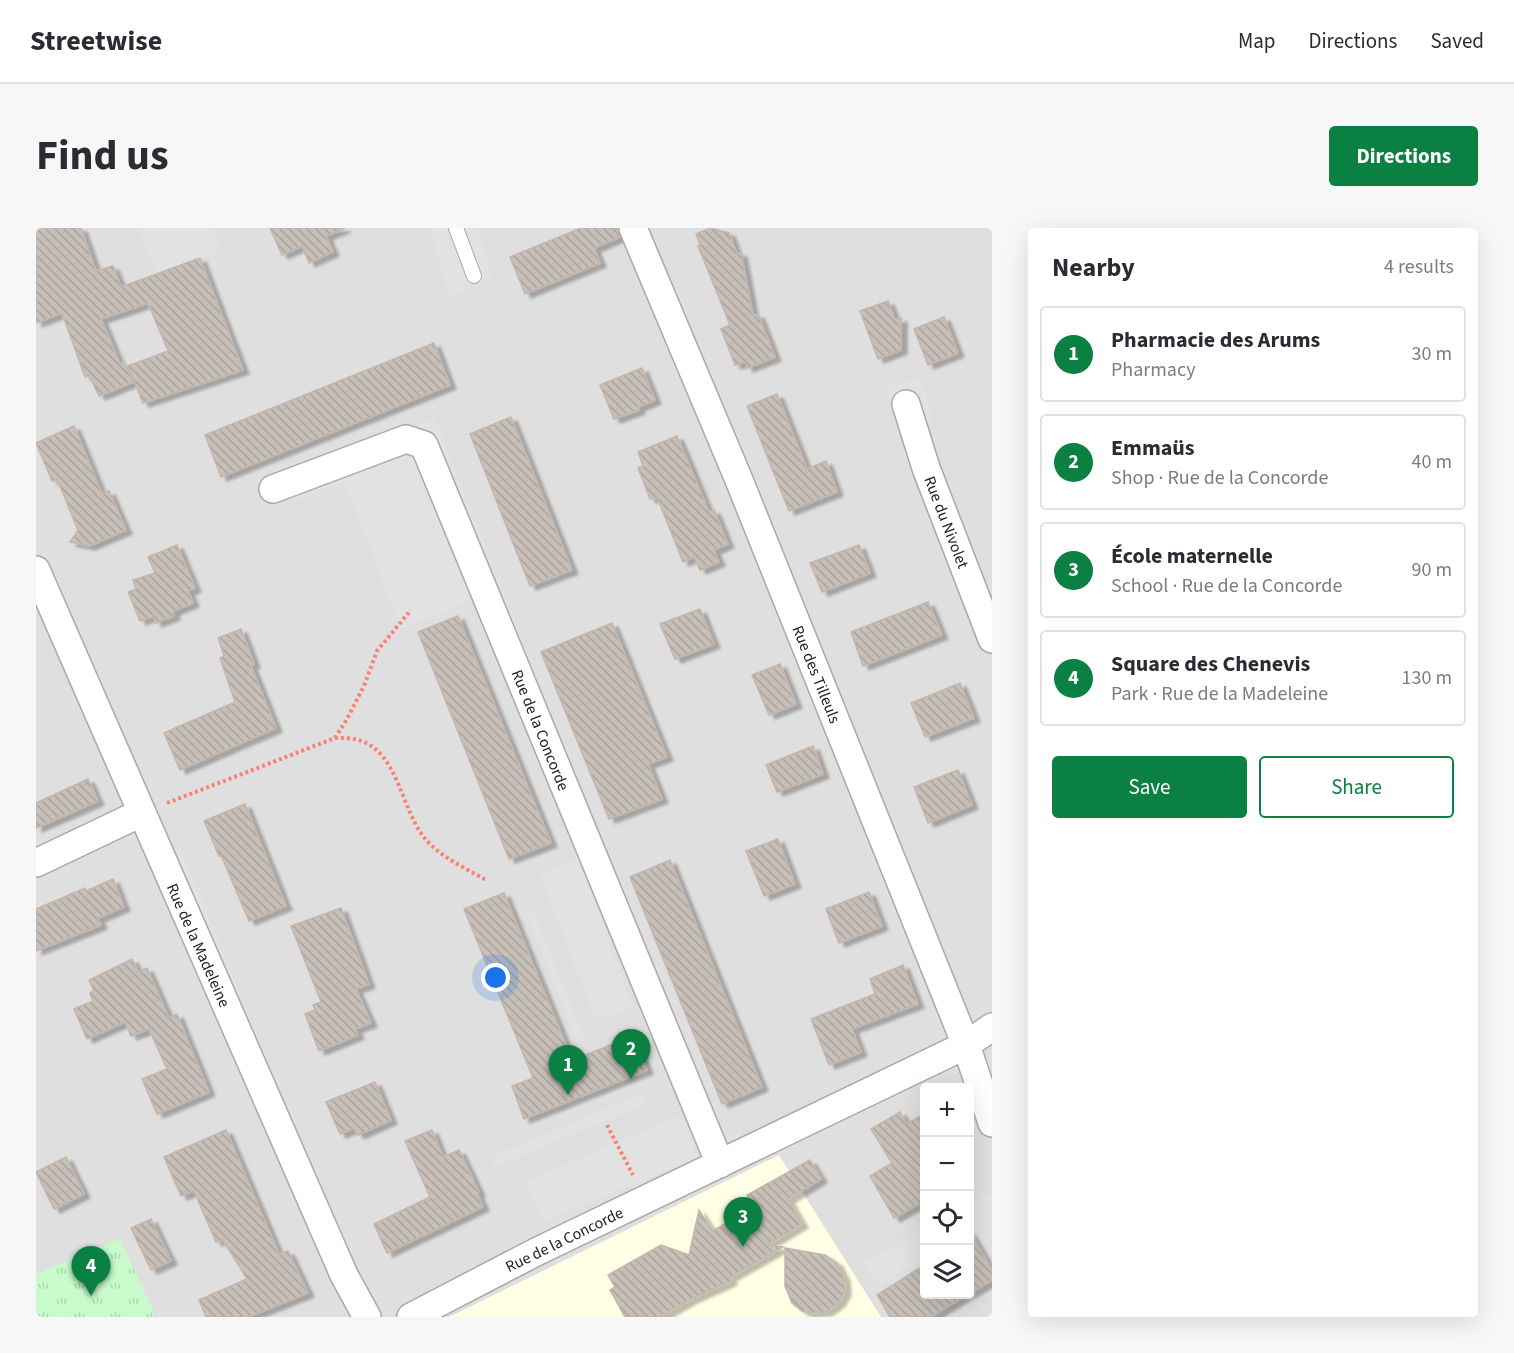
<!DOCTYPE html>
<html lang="en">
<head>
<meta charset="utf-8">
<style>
  body { margin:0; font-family:"Source Sans 3",sans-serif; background:#f7f7f7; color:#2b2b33 }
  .controls { position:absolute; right:18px; bottom:18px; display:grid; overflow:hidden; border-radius:6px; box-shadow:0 6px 24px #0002 }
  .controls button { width:54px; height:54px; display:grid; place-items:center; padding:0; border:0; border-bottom:2px solid #e1e1e2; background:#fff; color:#2b2b33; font:30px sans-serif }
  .you { position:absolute; left:460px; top:750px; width:21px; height:21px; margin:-15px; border:4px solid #fff; border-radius:50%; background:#1a73e8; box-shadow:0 0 0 9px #1a73e833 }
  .badge { display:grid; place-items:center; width:39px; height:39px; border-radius:50%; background:#0b8043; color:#fff; font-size:20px; font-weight:700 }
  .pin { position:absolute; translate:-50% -50px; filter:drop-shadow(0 2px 3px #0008) }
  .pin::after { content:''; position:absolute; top:32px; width:21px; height:18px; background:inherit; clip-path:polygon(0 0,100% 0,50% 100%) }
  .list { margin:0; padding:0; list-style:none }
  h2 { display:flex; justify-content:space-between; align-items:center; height:78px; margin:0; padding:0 24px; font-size:26px }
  h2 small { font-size:20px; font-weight:400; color:#7c7c81 }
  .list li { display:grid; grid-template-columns:39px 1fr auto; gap:18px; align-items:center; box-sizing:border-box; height:96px; margin:0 12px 12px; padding:0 12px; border:2px solid #e1e1e2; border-radius:6px }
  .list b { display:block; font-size:22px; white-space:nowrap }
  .list p { margin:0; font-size:20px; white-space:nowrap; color:#7c7c81 }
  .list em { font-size:20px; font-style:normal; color:#7c7c81 }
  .actions { display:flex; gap:12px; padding:18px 24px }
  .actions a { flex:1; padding:14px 0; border:2px solid #0b8043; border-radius:6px; text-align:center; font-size:21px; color:#0b8043 }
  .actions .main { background:#0b8043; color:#fff }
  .icon { flex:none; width:33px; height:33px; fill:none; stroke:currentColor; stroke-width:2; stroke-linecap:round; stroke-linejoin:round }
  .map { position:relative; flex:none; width:956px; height:1089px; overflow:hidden; border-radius:6px }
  header { display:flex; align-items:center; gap:36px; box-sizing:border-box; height:84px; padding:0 30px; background:#fff; border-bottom:2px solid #e1e1e2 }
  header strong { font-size:28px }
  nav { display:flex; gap:33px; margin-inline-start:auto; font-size:21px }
  .intro { display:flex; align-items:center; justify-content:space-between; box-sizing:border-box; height:144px; padding:0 36px }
  h1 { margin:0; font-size:42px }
  .button { padding:15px 27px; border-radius:6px; background:#0b8043; color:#fff; font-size:21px; font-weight:700 }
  main { display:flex; gap:36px; padding:0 36px }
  aside { flex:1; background:#fff; border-radius:6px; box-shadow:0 6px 24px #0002 }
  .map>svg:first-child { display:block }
</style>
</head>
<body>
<header>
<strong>Streetwise</strong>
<nav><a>Map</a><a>Directions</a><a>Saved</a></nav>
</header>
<div class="intro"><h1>Find us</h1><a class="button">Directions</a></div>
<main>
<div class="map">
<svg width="956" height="1089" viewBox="0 0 956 1089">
  <defs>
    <pattern id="park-tufts" width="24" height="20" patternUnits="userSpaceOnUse" patternTransform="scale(1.5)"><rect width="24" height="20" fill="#c8facc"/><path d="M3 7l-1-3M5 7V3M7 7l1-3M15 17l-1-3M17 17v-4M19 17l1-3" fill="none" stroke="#acd6af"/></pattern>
    <pattern id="building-back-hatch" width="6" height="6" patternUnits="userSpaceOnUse" patternTransform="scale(1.5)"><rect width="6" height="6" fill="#c7bfb8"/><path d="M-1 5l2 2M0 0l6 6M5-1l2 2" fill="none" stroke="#aba49e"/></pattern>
    <filter id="shadow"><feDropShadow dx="6" dy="4" stdDeviation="1.5" flood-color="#0004"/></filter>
  </defs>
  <rect width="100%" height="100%" fill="#f2efe9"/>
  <path fill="#e0dfdf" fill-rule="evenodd" d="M0,0H956V1089H0ZM888,860H934V1066H888Z"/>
  <path fill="#ffffe5" d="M743,927L845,1089H413Z"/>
  <path fill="url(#park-tufts)" d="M84,1011L120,1089H0V1046Z"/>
  <path fill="#e2e2e2" d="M103,0H177L185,23L121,47Z
    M394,0H443L455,51L413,69Z
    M884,149L897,192L863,203L850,159Z
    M399,190L651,837L438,372L365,401L308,254L253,275L243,249Z
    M144,618L280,957L274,960L138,621Z
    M542,631L597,779L560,793L504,645Z
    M498,683L551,818L544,821L491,686Z
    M606,865L610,876L459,939L455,929Z
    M644,888L662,929L507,994L490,953Z
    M956,964V1026L938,1003L934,1005V976Z
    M888,1001V1031L844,1057L828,1034Z"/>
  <path fill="url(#building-back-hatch)" stroke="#c4b6ab" stroke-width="1.5" filter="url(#shadow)" d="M0,0H45L60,43L77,38L85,59L164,30L207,142L107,175L92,138L132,123L112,75L65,91L84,136L88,134L97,154L63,168L53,147L49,149L26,85L0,95Z
    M234,0H309L290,8L297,24L273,35L266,18L246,27Z
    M545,0H582L584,9L558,20L564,35L489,66L474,29Z
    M674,0L693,5L701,26L705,25L717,88L722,86L739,129L711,140L709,134L699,137L685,101L694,97L662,18L664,17L660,6Z
    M852,73L859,92L865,90V122L842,131L824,83Z
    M908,89L922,125L892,137L878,101Z
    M398,115L414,157L185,249L169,207Z
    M606,140L619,172L602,179L603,182L578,191L564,157Z
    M741,166L771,241L790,233L801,264L753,283L711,178Z
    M475,189L536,342L494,358L434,206Z
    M38,198L66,266L73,263L90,302L53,318L34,314L42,302L21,251L16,253L0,215Z
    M641,208L673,284L678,282L692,316L678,322L683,334L664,342L658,329L647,334L621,269L614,271L602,240L607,238L602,224Z
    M141,317L159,360L152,363L157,375L137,383L138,388L120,395L117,388L104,393L92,364L100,361L97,352L119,345L112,329Z
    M823,317L834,345L786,364L774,335Z
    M892,374L906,407L827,438L815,404Z
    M664,381L678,416L639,431L624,396Z
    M422,388L515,615L473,631L382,404Z
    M576,395L631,529L612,536L626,571L573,591L505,424Z
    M205,401L218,436L215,438L240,500L144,542L128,505L199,474L184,430L188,428L182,410Z
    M744,436L760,476L733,487L716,447Z
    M924,455L938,490L889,509L875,475Z
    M777,518L787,546L741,564L730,537Z
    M922,542L936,577L892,595L878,559Z
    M52,551L62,573L0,600V575Z
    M209,576L250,678L213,693L185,627L183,628L168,593Z
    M742,611L759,656L728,668L710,623Z
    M634,632L726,859L686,876L594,649Z
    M77,651L88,679L62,690L65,697L0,723V681L49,660L50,663Z
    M833,664L846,698L803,715L790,681Z
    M468,665L536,832L598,808L611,842L488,891L476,858L497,850L428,681Z
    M305,680L333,756L320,761L335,795L319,801L322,807L283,823L269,786L279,782L277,777L285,774L255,698Z
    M96,731L102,744L111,740L133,790L141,786L173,864L121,886L106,851L131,841L113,801L95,808L89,794L51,811L38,781L57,773L54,765L58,763L53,752Z
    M867,737L882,776L816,801L825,824L793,837L775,791L839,766L834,751Z
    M339,854L355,892L322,907L318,900L304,906L290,874Z
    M864,884L871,896L888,886V973L858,990L834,948L856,935L835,901Z
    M190,902L243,1026L252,1023L272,1065L212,1089H170L163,1072L211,1051L187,1012L180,1014L158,963L145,968L128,929Z
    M396,902L407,929L423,922L443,964L441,965L447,979L351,1025L338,996L394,969L369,913Z
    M30,929L48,966L18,981L0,944Z
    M774,932L785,951L752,971L766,996L731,1017L747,1019L694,1049L695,1053L655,1071L624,1089H589L574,1062L579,1059L572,1047L625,1017L653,1027L663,982L676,1003L718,980L711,967Z
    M115,991L135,1033L115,1042L95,1000Z
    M933,1003L956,1042V1052L933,1066Z
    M749,1020L789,1027L801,1035L808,1050L809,1063L803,1074L796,1080L789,1084L773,1085L766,1083L756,1075L749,1058Z
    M888,1037V1066H932L895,1089H854L841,1067Z"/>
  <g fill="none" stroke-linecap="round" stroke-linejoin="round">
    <g stroke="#a9a9a9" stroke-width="16">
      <path id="lane" d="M420,0L438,48"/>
    </g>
    <g stroke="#a9a9a9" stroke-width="30">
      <path id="street" d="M597,0L703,252L930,817L956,895
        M870,176L890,240L956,411
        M237,261L370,211L388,217L684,936
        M0,342L308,1047L331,1089
        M0,635L105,585
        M375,1089L500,1024L930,817L956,799"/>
    </g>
    <path stroke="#fa8072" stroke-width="4" stroke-dasharray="3 3" stroke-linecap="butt" d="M299,510L311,491L328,458L341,423L375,382
      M131,575L299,510C307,510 315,510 322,512C361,522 365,579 387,608C402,628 429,640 450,652
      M571,897L597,947"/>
    <use href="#lane" stroke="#fff" stroke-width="14"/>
    <use href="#street" stroke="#fff" stroke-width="27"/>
  </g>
  <g text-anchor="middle" stroke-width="4.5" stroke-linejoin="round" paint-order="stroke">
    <g font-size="16" fill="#222" stroke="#fff">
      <text transform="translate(911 294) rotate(69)" y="6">Rue du Nivolet</text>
      <text transform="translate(781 446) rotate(68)" y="6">Rue des Tilleuls</text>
      <text transform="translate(505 502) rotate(68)" y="6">Rue de la Concorde</text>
      <text transform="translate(163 717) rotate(66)" y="6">Rue de la Madeleine</text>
      <text transform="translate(528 1011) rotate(-26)" y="6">Rue de la Concorde</text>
    </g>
  </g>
</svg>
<div class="controls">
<button>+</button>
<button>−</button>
<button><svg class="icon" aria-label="locate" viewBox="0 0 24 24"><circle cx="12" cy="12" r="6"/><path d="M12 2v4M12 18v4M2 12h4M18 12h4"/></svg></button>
<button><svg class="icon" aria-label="layers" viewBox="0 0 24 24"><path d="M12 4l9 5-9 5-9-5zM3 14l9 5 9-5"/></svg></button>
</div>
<div class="you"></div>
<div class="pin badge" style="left:532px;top:867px">1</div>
<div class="pin badge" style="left:595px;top:851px">2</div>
<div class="pin badge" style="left:707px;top:1019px">3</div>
<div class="pin badge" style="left:55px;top:1068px">4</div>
</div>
<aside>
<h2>Nearby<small>4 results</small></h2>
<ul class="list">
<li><span class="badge">1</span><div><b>Pharmacie des Arums</b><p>Pharmacy</p></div><em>30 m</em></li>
<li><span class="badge">2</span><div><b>Emmaüs</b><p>Shop · Rue de la Concorde</p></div><em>40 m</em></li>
<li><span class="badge">3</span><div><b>École maternelle</b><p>School · Rue de la Concorde</p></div><em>90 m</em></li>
<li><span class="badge">4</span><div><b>Square des Chenevis</b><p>Park · Rue de la Madeleine</p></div><em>130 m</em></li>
</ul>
<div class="actions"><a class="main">Save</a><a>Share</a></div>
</aside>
</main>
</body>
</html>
